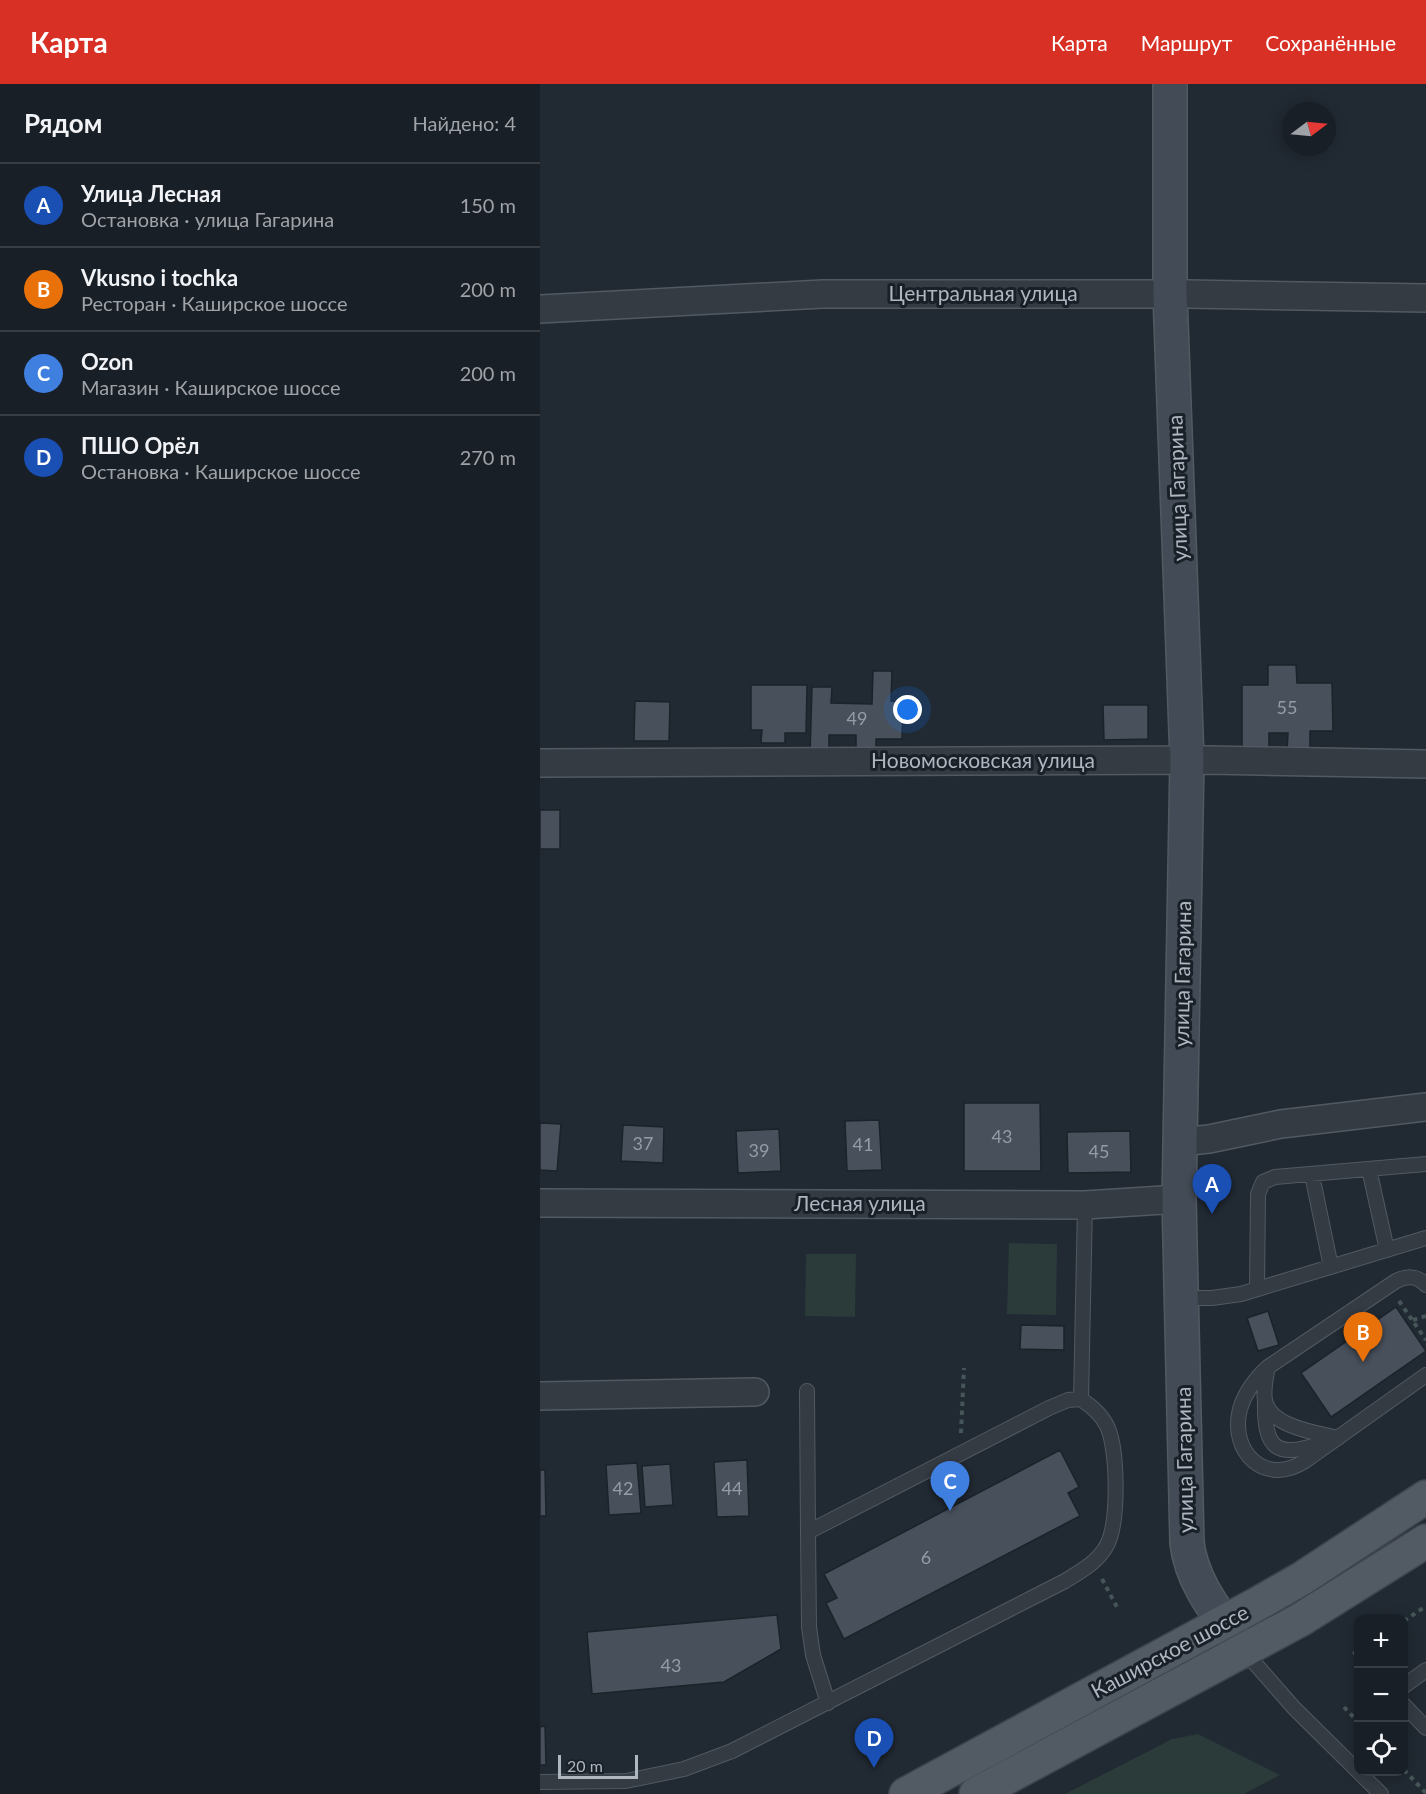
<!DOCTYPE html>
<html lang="ru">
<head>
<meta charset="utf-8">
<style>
  body { margin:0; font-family:Lato,sans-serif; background:#22272e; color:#f1f3f6 }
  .controls { position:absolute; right:18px; bottom:18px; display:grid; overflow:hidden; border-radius:12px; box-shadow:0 3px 15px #0003 }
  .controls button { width:54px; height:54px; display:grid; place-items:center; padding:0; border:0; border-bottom:2px solid #373d43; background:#191f26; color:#f1f3f6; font:30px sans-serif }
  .compass { position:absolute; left:742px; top:18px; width:54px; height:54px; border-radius:50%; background:#191f26; box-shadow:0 3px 15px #0003; rotate:74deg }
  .scale { position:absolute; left:18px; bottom:15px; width:80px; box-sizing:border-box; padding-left:6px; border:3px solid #aeb6c0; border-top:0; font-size:16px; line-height:21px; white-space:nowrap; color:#aeb6c0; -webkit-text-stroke:4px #1a2028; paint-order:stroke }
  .you { position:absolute; left:368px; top:626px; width:21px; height:21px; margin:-15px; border:4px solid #fff; border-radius:50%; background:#1a73e8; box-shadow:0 0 0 9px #1a73e833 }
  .badge { display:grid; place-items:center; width:39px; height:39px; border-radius:50%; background:#d93025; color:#fff; font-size:20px; font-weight:700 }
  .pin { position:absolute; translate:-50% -50px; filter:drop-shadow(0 2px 3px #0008) }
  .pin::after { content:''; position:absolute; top:32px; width:21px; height:18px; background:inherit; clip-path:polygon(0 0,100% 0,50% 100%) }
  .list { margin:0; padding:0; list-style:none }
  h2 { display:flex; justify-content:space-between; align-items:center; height:78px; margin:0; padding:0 24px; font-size:26px }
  h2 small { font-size:20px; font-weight:400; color:#9fa2a7 }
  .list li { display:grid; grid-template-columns:39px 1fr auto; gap:18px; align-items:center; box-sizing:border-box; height:84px; padding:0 24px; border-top:2px solid #373d43 }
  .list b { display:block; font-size:22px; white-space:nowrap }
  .list p { margin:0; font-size:20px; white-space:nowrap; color:#9fa2a7 }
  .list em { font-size:20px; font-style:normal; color:#9fa2a7 }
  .icon { flex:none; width:33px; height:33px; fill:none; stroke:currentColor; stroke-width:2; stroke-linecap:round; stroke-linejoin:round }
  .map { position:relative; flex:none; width:886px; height:1710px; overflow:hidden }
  header { display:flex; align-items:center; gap:36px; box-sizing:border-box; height:84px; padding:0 30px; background:#d93025; color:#fff }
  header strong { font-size:28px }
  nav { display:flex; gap:33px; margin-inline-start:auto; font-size:21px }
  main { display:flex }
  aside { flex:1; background:#191f26 }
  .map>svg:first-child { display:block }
</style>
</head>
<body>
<header>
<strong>Карта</strong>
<nav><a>Карта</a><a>Маршрут</a><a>Сохранённые</a></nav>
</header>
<main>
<aside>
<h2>Рядом<small>Найдено: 4</small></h2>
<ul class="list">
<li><span class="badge" style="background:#1a4fb4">A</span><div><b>Улица Лесная</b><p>Остановка · улица Гагарина</p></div><em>150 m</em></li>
<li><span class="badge" style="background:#e8710a">B</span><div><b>Vkusno i tochka</b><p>Ресторан · Каширское шоссе</p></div><em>200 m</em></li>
<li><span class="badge" style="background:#3f7fe0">C</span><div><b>Ozon</b><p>Магазин · Каширское шоссе</p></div><em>200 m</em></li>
<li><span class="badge" style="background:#1a4fb4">D</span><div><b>ПШО Орёл</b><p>Остановка · Каширское шоссе</p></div><em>270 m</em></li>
</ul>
</aside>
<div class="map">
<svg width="886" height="1710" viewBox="0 0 886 1710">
  <rect width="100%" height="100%" fill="#212932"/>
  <path fill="#2a3b3a" d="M469,1159L517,1160L516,1231L467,1230Z
    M266,1170H316L315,1233L265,1232Z
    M658,1650L740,1691L704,1710H525L632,1655Z"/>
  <path fill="#48505c" stroke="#1c222a" stroke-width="1.5" d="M728,581H756L757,599H792L793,647H770V667H747L748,649H729V664H702V601H728Z
    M333,587H352L351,617L363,618L362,655H336V671L316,670V651H289V672L270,671L272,603H292L291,619L332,620Z
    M211,601H267L266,649H245V659H221L222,646H211Z
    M95,617L130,618L129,657H94Z
    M563,621H608V655L564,656Z
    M0,726H20V765H0Z
    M424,1019H500L501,1087H424Z
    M339,1036L342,1086L307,1087L305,1037Z
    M0,1039L21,1040L17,1087L0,1086Z
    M83,1041L124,1043L123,1079L81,1077Z
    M239,1045L241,1087L198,1089L196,1047Z
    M590,1047L591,1088L528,1089L527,1048Z
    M856,1223L886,1267L791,1333L761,1289Z
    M728,1227L739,1261L718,1267L707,1234Z
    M481,1241L524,1242V1266L480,1265Z
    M520,1366L539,1403L528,1409L540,1432L304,1555L286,1519L297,1514L284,1490Z
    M207,1376L209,1432L177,1433L174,1378Z
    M97,1379L101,1429L69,1431L66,1381Z
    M130,1380L133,1421L105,1423L102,1382Z
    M0,1386H5L6,1432H0Z
    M237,1531L241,1565L184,1598L52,1610L47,1548Z
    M5,1642L6,1681H0V1643Z"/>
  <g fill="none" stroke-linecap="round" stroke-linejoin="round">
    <g stroke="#525961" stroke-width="16">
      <path id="lane" d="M829,1085L847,1166
        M772,1091L791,1183
        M886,1201C877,1192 868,1191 856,1197L728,1283C715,1295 705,1308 700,1325C689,1368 725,1403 765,1377L886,1291
        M717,1205L718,1110L723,1098L735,1093L886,1080
        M642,1214H672L701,1210L886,1154
        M728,1283C726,1293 723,1306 725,1316C730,1343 777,1349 798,1354
        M267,1307L268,1448
        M725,1317C724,1365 736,1375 782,1359
        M704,1567L754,1624L841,1710
        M864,1602L886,1586
        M288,1619L273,1571L269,1543L268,1448L509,1324L528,1316L541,1315
        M864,1621L886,1644
        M0,1698L86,1697L144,1685L192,1667L525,1497C541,1487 558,1478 567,1461C579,1438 578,1365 567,1342C561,1330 552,1323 541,1315L545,1121"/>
    </g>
    <g stroke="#525961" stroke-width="30">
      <path id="street" d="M0,225L283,210H647L886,214
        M0,679L669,676L886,680
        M639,1058L669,1055L741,1040L886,1023
        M0,1119L545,1121L639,1115
        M0,1312L215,1308"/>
    </g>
    <g stroke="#525961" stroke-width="36">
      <path id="secondary" d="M630,0V210L647,676L639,1115L647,1459C652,1501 681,1533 704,1567"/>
    </g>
    <g stroke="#3e444d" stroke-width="36">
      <path id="primary" d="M366,1710L719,1519L761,1495L886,1413
        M436,1710L760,1536L886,1457"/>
    </g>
    <path stroke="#465658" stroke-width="4" stroke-dasharray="4.5 4.5" stroke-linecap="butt" d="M859,1217L886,1256
      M873,1236L886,1232
      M421,1349L424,1284
      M562,1495L578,1525
      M864,1537L886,1522
      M813,1570L818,1567
      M804,1623L818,1638
      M864,1686L886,1709"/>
    <use href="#lane" stroke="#343b43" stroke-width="14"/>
    <use href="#street" stroke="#343b43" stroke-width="27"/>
    <use href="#secondary" stroke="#434b56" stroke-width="33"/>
    <use href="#primary" stroke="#525a63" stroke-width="33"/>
  </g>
  <g text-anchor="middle" stroke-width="6" stroke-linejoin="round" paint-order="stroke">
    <g font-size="18" fill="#949ca7">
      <text x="747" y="630">55</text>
      <text x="317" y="641">49</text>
      <text x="462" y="1059">43</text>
      <text x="103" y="1066">37</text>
      <text x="323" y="1067">41</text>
      <text x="219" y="1073">39</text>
      <text x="559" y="1074">45</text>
      <text x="83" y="1411">42</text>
      <text x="192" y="1411">44</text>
      <text x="386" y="1480">6</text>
      <text x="131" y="1588">43</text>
    </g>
    <g font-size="21" fill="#aeb6c0" stroke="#1a2028">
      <text x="443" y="217">Центральная улица</text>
      <text transform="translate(638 404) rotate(-92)" y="7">улица Гагарина</text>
      <text x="443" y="684">Новомосковская улица</text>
      <text transform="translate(643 890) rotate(-89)" y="7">улица Гагарина</text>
      <text x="320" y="1127">Лесная улица</text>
      <text transform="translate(645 1376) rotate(-91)" y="7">улица Гагарина</text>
      <text transform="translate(630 1568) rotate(-28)" y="7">Каширское шоссе</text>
    </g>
  </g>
</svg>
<div class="controls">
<button>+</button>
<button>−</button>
<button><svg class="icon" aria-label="locate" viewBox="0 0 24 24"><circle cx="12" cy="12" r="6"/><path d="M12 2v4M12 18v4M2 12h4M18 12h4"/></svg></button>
</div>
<svg class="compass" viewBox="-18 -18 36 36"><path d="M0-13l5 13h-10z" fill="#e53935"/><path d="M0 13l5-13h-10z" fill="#9fa2a7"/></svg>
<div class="scale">20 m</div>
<div class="you"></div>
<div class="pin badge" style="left:672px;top:1130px;background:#1a4fb4">A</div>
<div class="pin badge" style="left:823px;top:1278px;background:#e8710a">B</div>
<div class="pin badge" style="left:410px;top:1427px;background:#3f7fe0">C</div>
<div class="pin badge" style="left:334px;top:1684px;background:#1a4fb4">D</div>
</div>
</main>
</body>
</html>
